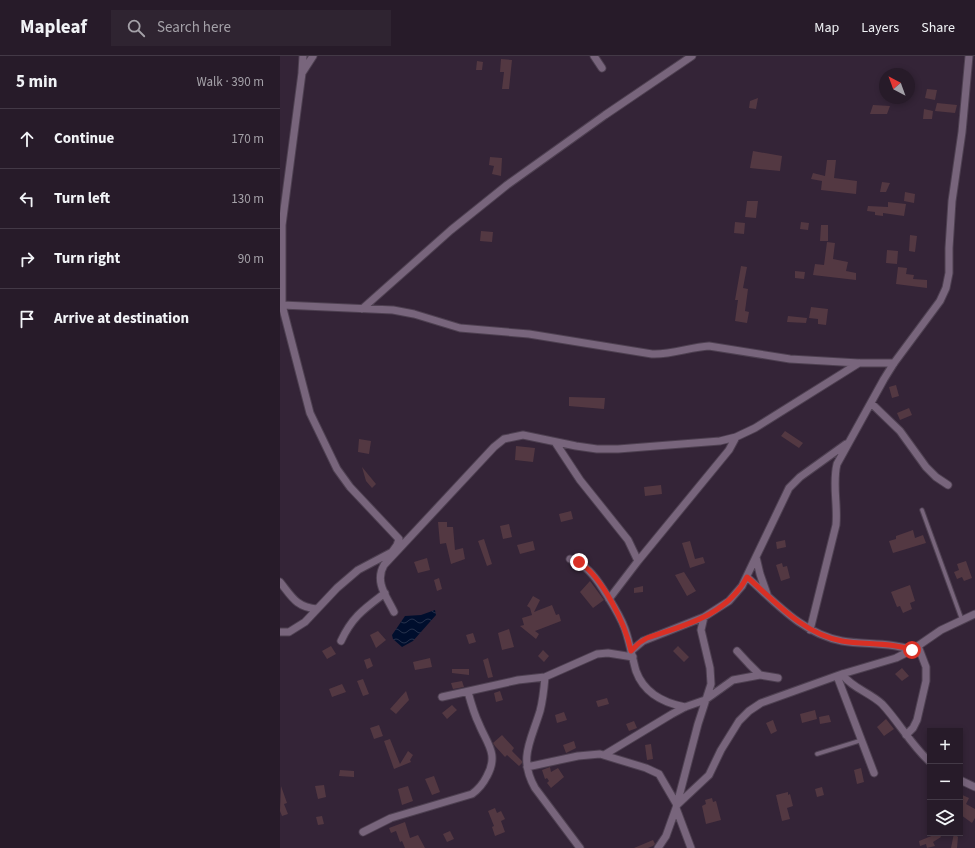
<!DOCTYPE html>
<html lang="en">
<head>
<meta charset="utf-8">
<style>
  body { margin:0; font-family:"Source Sans 3",sans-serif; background:#2f2431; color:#f1f3f6 }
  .controls { position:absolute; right:12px; bottom:12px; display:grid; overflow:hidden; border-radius:0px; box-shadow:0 2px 6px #0003 }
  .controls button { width:36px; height:36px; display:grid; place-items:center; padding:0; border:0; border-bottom:1px solid #433946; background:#271b29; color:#f1f3f6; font:20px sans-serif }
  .compass { position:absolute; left:599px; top:12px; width:36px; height:36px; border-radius:50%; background:#271b29; box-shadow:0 2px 6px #0003; rotate:319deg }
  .stop { position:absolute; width:12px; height:12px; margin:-9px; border:3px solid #d93025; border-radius:50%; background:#fff }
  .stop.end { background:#d93025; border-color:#fff; box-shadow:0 1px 4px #0008 }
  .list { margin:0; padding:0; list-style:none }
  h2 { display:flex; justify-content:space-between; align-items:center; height:52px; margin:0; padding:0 16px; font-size:17px }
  h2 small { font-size:13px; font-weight:400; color:#a4a1a8 }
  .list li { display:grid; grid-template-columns:26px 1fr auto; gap:12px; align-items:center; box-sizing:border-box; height:60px; padding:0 16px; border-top:1px solid #433946 }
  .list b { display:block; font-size:15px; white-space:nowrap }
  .list em { font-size:13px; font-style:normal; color:#a4a1a8 }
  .icon { flex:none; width:22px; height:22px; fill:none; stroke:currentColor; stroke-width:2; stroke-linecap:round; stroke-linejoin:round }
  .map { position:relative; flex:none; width:695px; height:792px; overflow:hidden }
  header { display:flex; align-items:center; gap:24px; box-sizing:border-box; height:56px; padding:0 20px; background:#271b29; border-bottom:1px solid #433946 }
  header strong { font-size:19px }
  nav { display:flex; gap:22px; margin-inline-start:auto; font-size:14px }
  .search { width:280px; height:36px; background:#2f2431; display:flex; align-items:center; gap:10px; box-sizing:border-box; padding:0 14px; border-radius:0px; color:#a4a1a8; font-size:15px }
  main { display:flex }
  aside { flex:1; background:#271b29 }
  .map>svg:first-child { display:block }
</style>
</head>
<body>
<header>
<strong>Mapleaf</strong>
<div class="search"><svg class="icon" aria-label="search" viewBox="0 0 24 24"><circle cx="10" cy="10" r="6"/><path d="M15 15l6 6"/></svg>Search here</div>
<nav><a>Map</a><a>Layers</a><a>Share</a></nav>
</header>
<main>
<aside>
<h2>5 min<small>Walk · 390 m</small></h2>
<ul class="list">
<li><svg class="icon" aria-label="ahead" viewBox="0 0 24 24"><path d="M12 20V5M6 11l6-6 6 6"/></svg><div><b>Continue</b></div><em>170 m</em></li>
<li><svg class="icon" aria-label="left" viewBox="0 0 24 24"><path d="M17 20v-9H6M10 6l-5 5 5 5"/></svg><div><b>Turn left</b></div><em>130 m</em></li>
<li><svg class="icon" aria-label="right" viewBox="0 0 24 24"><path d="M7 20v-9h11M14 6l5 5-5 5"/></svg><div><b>Turn right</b></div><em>90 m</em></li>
<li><svg class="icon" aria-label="arrive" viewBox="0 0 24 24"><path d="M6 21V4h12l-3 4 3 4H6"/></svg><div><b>Arrive at destination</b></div></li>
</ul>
</aside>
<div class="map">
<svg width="695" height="792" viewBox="0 0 695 792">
  <defs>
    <pattern id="water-waves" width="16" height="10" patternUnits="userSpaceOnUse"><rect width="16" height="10" fill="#000e2d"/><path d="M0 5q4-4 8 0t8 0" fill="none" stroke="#25304b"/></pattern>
  </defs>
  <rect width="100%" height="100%" fill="#342437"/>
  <path fill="url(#water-waves)" d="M155,554L156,559L133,585L122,591L113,583L112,579L125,560L141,559Z"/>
  <path fill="#533842" d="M221,3L232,4L229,33H222L224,16H220Z
    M197,5L203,6L202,14H196Z
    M647,33L657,34L655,44L645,42Z
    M478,42L476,53L469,52L470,45Z
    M657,47L677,49L675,57L655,55Z
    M593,49L610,50L607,58H590Z
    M644,53L653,55L652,63H643Z
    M473,95L502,100L500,115L470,112Z
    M210,101L222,102L221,120L212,118L214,110L209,109Z
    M547,104H556L554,122L577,125L576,138L541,134L542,125L531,123L533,117L545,120Z
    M602,126L610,127L606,136H600Z
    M625,136L635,138L634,147L624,145Z
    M467,145H478L476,162L465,161Z
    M608,146L626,148L624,160L603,157V160L595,159V156L587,155L588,150L608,151Z
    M455,166L465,167L464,178L454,177Z
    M521,166L529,167L528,174L520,173Z
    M541,169H548V185H540Z
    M201,175L213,176L212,186L200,185Z
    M630,179L637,180L635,196L629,195Z
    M547,186L555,187L553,203L568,206L566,215L576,217V224L533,219L535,208L544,209Z
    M607,194L618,195L617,208L606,207Z
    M461,210L467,211L463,232L468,233L465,255L469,256L467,267L455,265L458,244H455Z
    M618,211L627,212L626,218L634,219L633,223L647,224V232L616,228Z
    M515,215L525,216L524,223L515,222Z
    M531,251L548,253L546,269L538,268V263L529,262Z
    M508,260L527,262L526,267L507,266Z
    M616,329L619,340L612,342L609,331Z
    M289,341L325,342L324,353L289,350Z
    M629,352L632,359L620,364L617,357Z
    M505,375L523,387L519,392L501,380Z
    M79,383L91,385L89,398L78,396Z
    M236,390L255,392L253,406L235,404Z
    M82,411L96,428L92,432L86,425Z
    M381,429L382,438L365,440L364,431Z
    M291,455L293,463L281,466L279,458Z
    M158,466H167V471H173L175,494L183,492L185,503L171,508L166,487L160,488Z
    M229,468L232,481L223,483L220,470Z
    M633,474L635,482L643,479L646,487L613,497L609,485L616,483V480Z
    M204,483L212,508L207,510L198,485Z
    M505,484L506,491L497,493L496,486Z
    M253,485L255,494L240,498L237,489Z
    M410,485L415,503L423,501L425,507L410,512L402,487Z
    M147,502L150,514L138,517L134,506Z
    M686,505L692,522L684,525L682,521L677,523L674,516L679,514L677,508Z
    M502,507L503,511L507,510L510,522L501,525L496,509Z
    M404,516L416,535L407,540L395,519Z
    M159,522L162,533L157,535L154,524Z
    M310,525L324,544L313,552L300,536Z
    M630,529L635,545L630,547L632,553L623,557L620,550L617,551L611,536Z
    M363,530V536L354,537V532Z
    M253,540L260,544L254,556L272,549L276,559L279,558L281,565L255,575L259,578L256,583L240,570L244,569L242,562L252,559L250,552L247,550Z
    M229,573L234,591L222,594L218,577Z
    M98,575L106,584L96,592L90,579Z
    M193,577L196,586L189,588L186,579Z
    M51,590L56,598L47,603L42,595Z
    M398,590L409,601L404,606L393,595Z
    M263,594L269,600L264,606L258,600Z
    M90,602L93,610L87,613L84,604Z
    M150,602L152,611L135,614L133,606Z
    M208,602L213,621L208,622L203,604Z
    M622,612L629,620L622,625L615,618Z
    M172,613H189V619L172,617Z
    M83,623L89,638L83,640L77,625Z
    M182,625L184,631L173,633L171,627Z
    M62,628L66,636L52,641L49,633Z
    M126,635L129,644L116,658L110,653Z
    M220,635L223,644L216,646L214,637Z
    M327,642L329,648L318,651L316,645Z
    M172,649L177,654L167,663L162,657Z
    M535,654L537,663L522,667L520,658Z
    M284,656L287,664L277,667L275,659Z
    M549,659L551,666L540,668L539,661Z
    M606,663L614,673L604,680L597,671Z
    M493,664L497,675L491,678L486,667Z
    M354,665L357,672L349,675L346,668Z
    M99,669L103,680L94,683L90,672Z
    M222,679L234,692L232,695L242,705V707L239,710L227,699L225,701L215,690L213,687Z
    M110,683L120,708L128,695L133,699L130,704L131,706L114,713L104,685Z
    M294,685L296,692L286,697L283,689Z
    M371,688L373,703L367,704L365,689Z
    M270,711L271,716L278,712L284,721L271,732L267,727L269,725L267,722L265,723L262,714Z
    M581,712L584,726L577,728L574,714Z
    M60,714L74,715V721L59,720Z
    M154,720L160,736L152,739L145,723Z
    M44,729L46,741L38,743L35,730Z
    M1,730L7,747L4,748L8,758L2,760L0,755Z
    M128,730L133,745L122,749L118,733Z
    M542,731L544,739L537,741L535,733Z
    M508,736V739L510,738L513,750L507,752L510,763L502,765L496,739Z
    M680,738L689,742L686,748L695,753V762L692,767L681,759L680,760Z
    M432,742L433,746L436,745L441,764L426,768L422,750L426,748L425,744Z
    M215,752L217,757L221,755L225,763L221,765L225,776L215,780L212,771L214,770L208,755Z
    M42,760L44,768L38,769L36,761Z
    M125,766L130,782L138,779L145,792H125L122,785L120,786L116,775L111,777L109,772Z
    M170,775L174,783L167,786L163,778Z
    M659,777L661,781L653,786L655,790L647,792L646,788L640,790L639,785Z
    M674,777L678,781L677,792H671Z
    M373,784L375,788L373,790L368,792H354Z"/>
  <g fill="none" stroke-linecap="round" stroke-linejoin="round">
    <g stroke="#4e4051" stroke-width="5.5">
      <path id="service" d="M642,454L682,564
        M537,698L582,684"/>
    </g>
    <g stroke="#4e4051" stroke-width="9">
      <path id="minor" d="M314,0L322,12
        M22,16L23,0
        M0,166L2,169V249L30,357L57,413L70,431L119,483L117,489L112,496L78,514L57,532L25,566L9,576H0
        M2,169L22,17L33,0
        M2,249L113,254L134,258L180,272L249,278L372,298C392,299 410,291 429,290L510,303L579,307H614
        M82,253L171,174L227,129L325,59L412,0
        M591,347L620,375L646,411L656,421L668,429
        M275,386L300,424L348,484L358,505
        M476,501L480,518L487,538
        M290,503C306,509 314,519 323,533C331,546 340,559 345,573C350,587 352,601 356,615C364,637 384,647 405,651
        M467,521C496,547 523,578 562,585C585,589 610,586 632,594
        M0,526C12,541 16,551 37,553
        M329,543L358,505L449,394L456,381
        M114,556C107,541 94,526 104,509L214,391L224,383L243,379L296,390L317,393H338L440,385L456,381L475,372L579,307
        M530,574L556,469C558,448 552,428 557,408L604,323L614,307L660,245L666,232L669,217V192L672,145L682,76L689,0
        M61,585C72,561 84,553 105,537
        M351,595L363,585L424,561L449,545L462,530L509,432L520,421L566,388
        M457,595L469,608L480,619
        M562,618C572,632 589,636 602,648C619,666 631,689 650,706
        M557,620L594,717
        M265,621C264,633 263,644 260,655C251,685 238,702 255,732L300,792
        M162,641L238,624L265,621L317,598L328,597L353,601
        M626,679L633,672L637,664L646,625V611L638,590
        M324,699L392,658L405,651L425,644L453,624L480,619L498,622
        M247,711L298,700L320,698L366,712L379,718L397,749
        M680,724L695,731
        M397,749L429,719L441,694L459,665L469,655L481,647L562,618L616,602L632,594L661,574L695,558
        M396,752L411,792
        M83,776L111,762L192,738C199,733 203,728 207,720C219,698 207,688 199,668C194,658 191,647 188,636
        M378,792L386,780L396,752L418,668L431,628L430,612L421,574L424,561"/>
    </g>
    <use href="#service" stroke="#78657c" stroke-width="3.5"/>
    <use href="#minor" stroke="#78657c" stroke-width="7"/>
  </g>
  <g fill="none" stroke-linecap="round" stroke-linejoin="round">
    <path stroke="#d93025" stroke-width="5" d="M299,506C323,522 345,567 351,595L359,587L367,582C405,569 446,560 467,521C496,546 523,578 562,585C584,589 611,586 632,594"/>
  </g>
</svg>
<div class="controls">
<button>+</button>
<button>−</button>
<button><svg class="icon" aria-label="layers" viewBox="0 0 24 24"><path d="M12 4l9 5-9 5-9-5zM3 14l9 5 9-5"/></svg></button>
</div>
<svg class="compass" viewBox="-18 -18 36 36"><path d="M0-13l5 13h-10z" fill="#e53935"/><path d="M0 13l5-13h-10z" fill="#a4a1a8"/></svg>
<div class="stop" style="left:632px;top:594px"></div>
<div class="stop end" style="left:299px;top:506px"></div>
</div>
</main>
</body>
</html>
